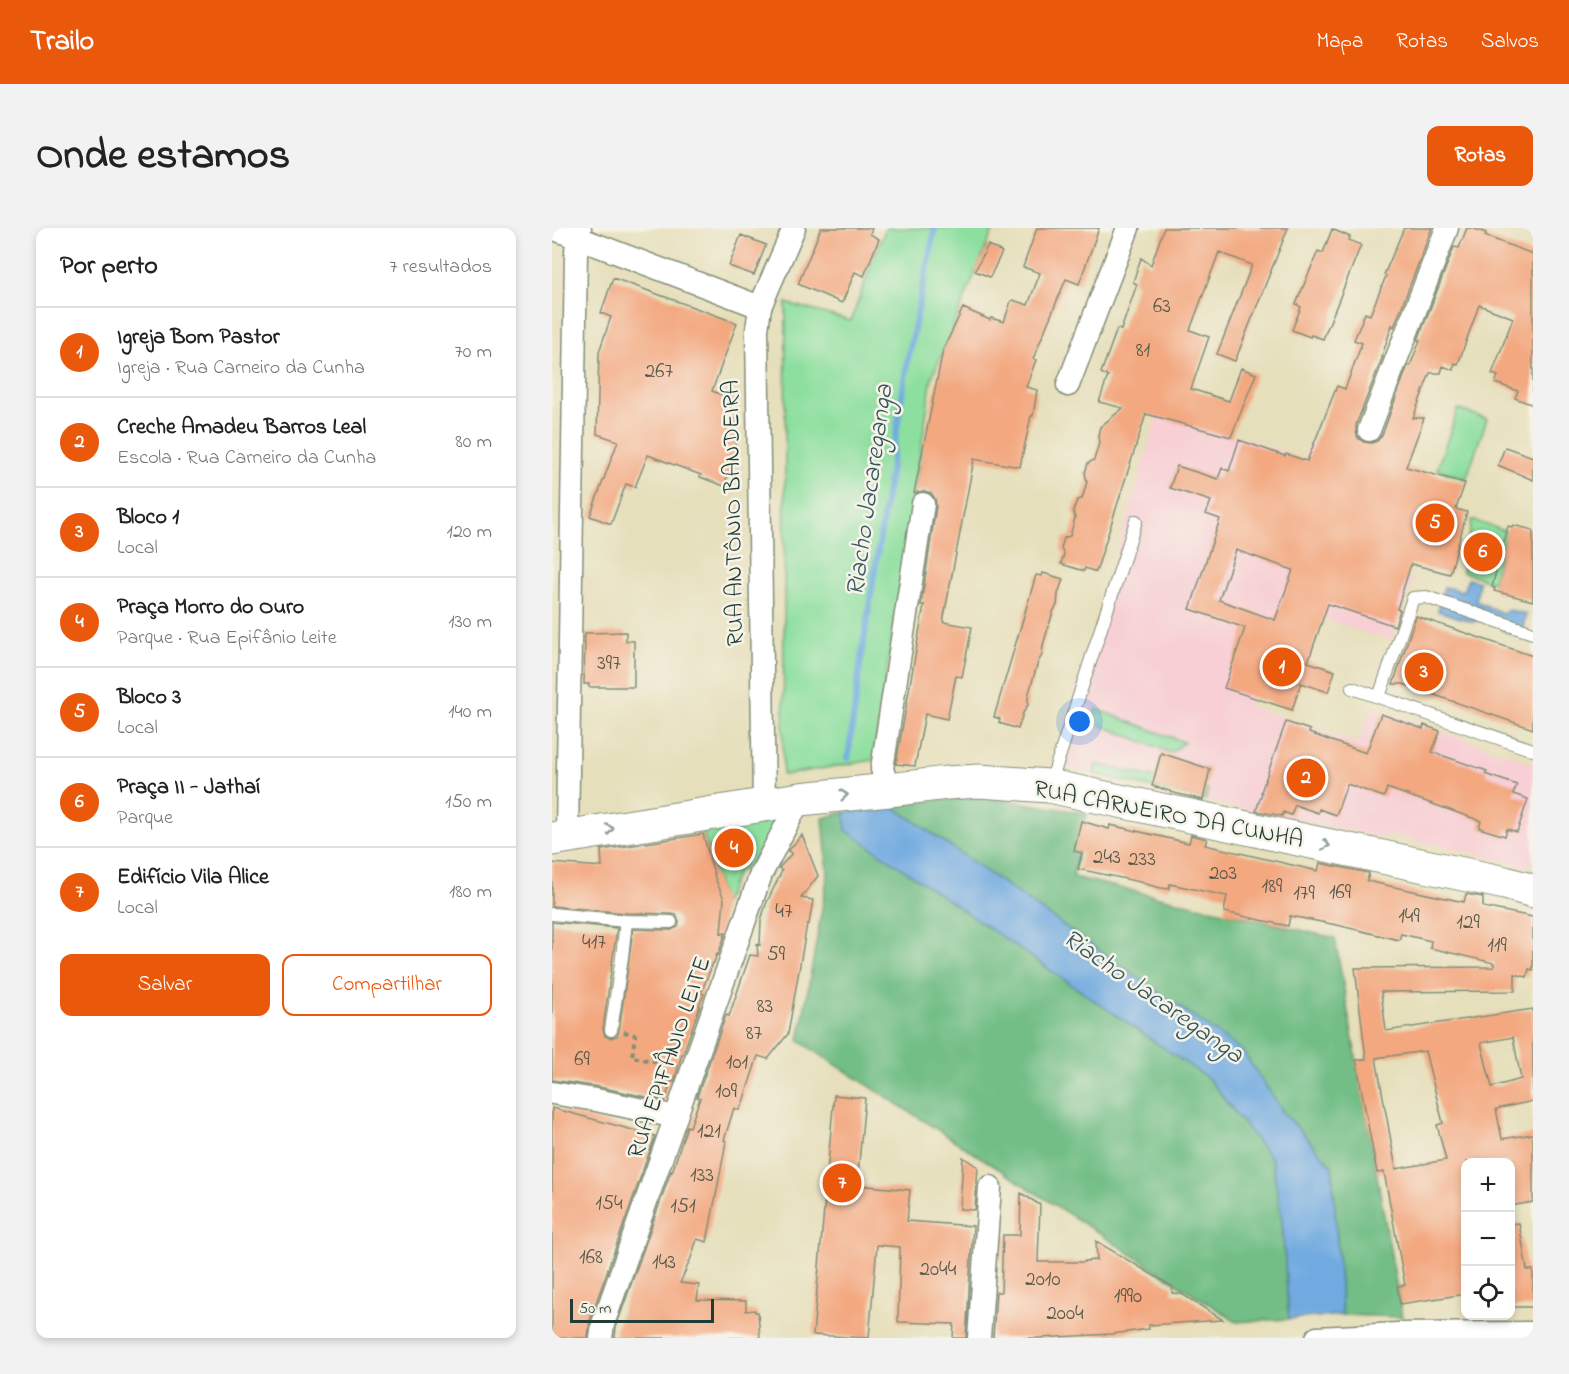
<!DOCTYPE html>
<html lang="pt">
<head>
<meta charset="utf-8">
<style>
  body { margin:0; font-family:"Indie Flower",sans-serif; background:#f2f2f2; color:#222 }
  .controls { position:absolute; right:18px; bottom:18px; display:grid; overflow:hidden; border-radius:12px; box-shadow:0 3px 9px #0003 }
  .controls button { width:54px; height:54px; display:grid; place-items:center; padding:0; border:0; border-bottom:2px solid #e0e0e0; background:#fff; color:#222; font:30px sans-serif }
  .scale { position:absolute; left:18px; bottom:15px; width:144px; box-sizing:border-box; padding-left:6px; border:3px solid #1f3d34; border-top:0; font-size:16px; line-height:21px; white-space:nowrap; color:#1f3d34; -webkit-text-stroke:4px #f7f3e8; paint-order:stroke }
  .you { position:absolute; left:528px; top:494px; width:21px; height:21px; margin:-15px; border:4px solid #fff; border-radius:50%; background:#1a73e8; box-shadow:0 0 0 9px #1a73e833 }
  .badge { display:grid; place-items:center; width:39px; height:39px; border-radius:50%; background:#ea580c; color:#fff; font-size:20px; font-weight:700 }
  .pin { position:absolute; translate:-50% -50%; border:3px solid #fff; box-shadow:0 2px 6px #0006 }
  .list { margin:0; padding:0; list-style:none }
  h2 { display:flex; justify-content:space-between; align-items:center; height:78px; margin:0; padding:0 24px; font-size:26px }
  h2 small { font-size:20px; font-weight:400; color:#767676 }
  .list li { display:grid; grid-template-columns:39px 1fr auto; gap:18px; align-items:center; box-sizing:border-box; height:90px; padding:0 24px; border-top:2px solid #e0e0e0 }
  .list b { display:block; font-size:22px; white-space:nowrap }
  .list p { margin:0; font-size:20px; white-space:nowrap; color:#767676 }
  .list em { font-size:20px; font-style:normal; color:#767676 }
  .actions { display:flex; gap:12px; padding:18px 24px }
  .actions a { flex:1; padding:14px 0; border:2px solid #ea580c; border-radius:12px; text-align:center; font-size:21px; color:#ea580c }
  .actions .main { background:#ea580c; color:#fff }
  .icon { flex:none; width:33px; height:33px; fill:none; stroke:currentColor; stroke-width:2; stroke-linecap:round; stroke-linejoin:round }
  .map { position:relative; flex:none; width:981px; height:1110px; overflow:hidden; border-radius:12px }
  header { display:flex; align-items:center; gap:36px; box-sizing:border-box; height:84px; padding:0 30px; background:#ea580c; color:#fff }
  header strong { font-size:28px }
  nav { display:flex; gap:33px; margin-inline-start:auto; font-size:21px }
  .intro { display:flex; align-items:center; justify-content:space-between; box-sizing:border-box; height:144px; padding:0 36px }
  h1 { margin:0; font-size:42px }
  .button { padding:15px 27px; border-radius:12px; background:#ea580c; color:#fff; font-size:21px; font-weight:700 }
  main { display:flex; gap:36px; padding:0 36px }
  aside { flex:1; background:#fff; border-radius:12px; box-shadow:0 3px 9px #0003 }
  .map>svg:first-child { display:block }
</style>
</head>
<body>
<header>
<strong>Trailo</strong>
<nav><a>Mapa</a><a>Rotas</a><a>Salvos</a></nav>
</header>
<div class="intro"><h1>Onde estamos</h1><a class="button">Rotas</a></div>
<main>
<aside>
<h2>Por perto<small>7 resultados</small></h2>
<ul class="list">
<li><span class="badge">1</span><div><b>Igreja Bom Pastor</b><p>Igreja · Rua Carneiro da Cunha</p></div><em>70 m</em></li>
<li><span class="badge">2</span><div><b>Creche Amadeu Barros Leal</b><p>Escola · Rua Carneiro da Cunha</p></div><em>80 m</em></li>
<li><span class="badge">3</span><div><b>Bloco 1</b><p>Local</p></div><em>120 m</em></li>
<li><span class="badge">4</span><div><b>Praça Morro do Ouro</b><p>Parque · Rua Epifânio Leite</p></div><em>130 m</em></li>
<li><span class="badge">5</span><div><b>Bloco 3</b><p>Local</p></div><em>140 m</em></li>
<li><span class="badge">6</span><div><b>Praça II - Jathaí</b><p>Parque</p></div><em>150 m</em></li>
<li><span class="badge">7</span><div><b>Edifício Vila Alice</b><p>Local</p></div><em>180 m</em></li>
</ul>
<div class="actions"><a class="main">Salvar</a><a>Compartilhar</a></div>
</aside>
<div class="map">
<svg width="981" height="1110" viewBox="0 0 981 1110">
  <rect width="100%" height="100%" fill="#f7f3e8"/>
  <filter id="ink" filterUnits="userSpaceOnUse"><feTurbulence type="fractalNoise" baseFrequency=".0167" numOctaves="2"/><feDisplacementMap in="SourceGraphic" scale="12" xChannelSelector="R" yChannelSelector="G"/><feConvolveMatrix kernelMatrix="1 2 1 2 8 2 1 2 1" color-interpolation-filters="sRGB"/></filter>
  <filter id="wash" filterUnits="userSpaceOnUse"><feTurbulence type="fractalNoise" baseFrequency=".008" numOctaves="4" result="noise"/><feDisplacementMap in="SourceGraphic" scale="24" xChannelSelector="R" yChannelSelector="G"/><feGaussianBlur stdDeviation="1.35" result="paint"/><feColorMatrix in="noise" values="0 0 0 0 0 0 0 0 0 0 0 0 0 0 0 0 0 1.4 0 .05"/><feComposite in="paint" operator="in"/></filter>
  <g filter="url(#wash)">
    <rect width="100%" height="100%" fill="#e6dfbb"/>
    <path fill="#f7cfd4" d="M605,189L692,210L751,232L758,215L791,227L765,317L861,351L840,413L737,380L701,463L696,478L806,516L816,486L819,483L824,481L981,535V634L977,637H971L834,606L833,610L702,583L501,537Z"/>
    <path fill="#8ddf9f" stroke="#568e6a" stroke-width="1.5" d="M334,0H442L380,149L321,532L231,547L234,75L299,93L320,34Z
      M906,181L935,191L914,251L885,241Z
      M920,292L953,303L941,354L910,344Z
      M544,481L632,514L619,525L541,494Z
      M544,536L656,562L653,572L542,546Z
      M225,590L201,636L186,643L172,675L150,601Z"/>
    <path fill="#72be86" stroke="#487e5d" stroke-width="1.5" d="M424,568L535,585L521,649L783,710L850,1089L790,1087L780,938L731,884L691,824L648,793L338,576Z
      M293,584L295,602L657,851L720,932L730,992L737,1091L685,1094L247,813L276,646L271,590Z"/>
    <path fill="#71aae0" stroke="#48748a" stroke-width="1.5" d="M916,351L927,354L924,373L950,385L958,382L974,386L969,408L951,403L945,394L930,390L921,394L886,383L892,359L911,363Z
      M338,576L648,793L691,824L731,884L780,938L790,1087L737,1091L730,992L720,932L657,851L294,602L293,584Z"/>
    <g fill="none" stroke-linecap="round" stroke-linejoin="round">
      <path stroke="#71aae0" stroke-width="6" d="M296,530L308,438L355,135L383,0"/>
    </g>
    <g id="blocks">
      <path fill="#f3a880" fill-rule="evenodd" d="M269,0H320L318,6L327,11L312,48L303,44L290,75L246,56Z
        M485,0H547L527,56L514,51L481,131L484,132L474,159L485,162L481,188H479L468,239L422,231L391,394L420,399L410,449L404,448L395,491L373,486L363,538L344,536L372,377H369L384,278L383,271L379,265L372,263L362,265L391,122L411,80L438,92L439,90L452,94L459,73L461,72L476,77L488,45L471,39Z
        M612,0H736L683,133L665,126L700,37L667,24L638,102L657,109L639,161L677,173L689,140L704,146L679,209L594,186L544,344L533,340L532,343L509,336L512,326L509,321L512,310L518,308L523,290L521,283L525,272L530,271L535,254L533,245L536,235L542,232L547,215L546,207L548,199L571,180L547,174L556,148L549,145L565,101L569,102L585,56L581,54L589,30L599,37Z
        M852,0H880L842,99L840,97L830,128H831L804,197V204L806,210L812,214L819,215L825,213L830,207L856,137L858,138L868,112H866L902,19L907,20L915,0H920L934,5L933,8L981,26V177L963,170L966,163L943,155L946,148L940,146L961,90L927,77L906,136L903,135L901,142L891,138L889,145H878L861,190H872L854,239L913,255L904,281L915,284L898,346L859,336L845,381L848,382L843,398L776,376L756,434L783,443L776,464L749,455L740,482L672,460L693,400L638,381L668,291L654,286L659,273L618,260L625,238L666,251L670,240L677,243L687,212L733,228L734,226L755,233L785,158L793,161L810,115L802,112L813,85L818,87L834,48L832,47ZM684,322L741,342L723,392L667,372Z
        M780,1L798,9L797,12L809,17L771,111L759,107L758,109L740,102L749,79L744,76L766,23L771,25Z
        M189,7L214,17L202,47L177,38Z
        M436,17L450,24L438,49L423,43Z
        M61,50L185,95L160,163L181,171L175,188L184,191L183,228L172,258L148,249L149,247L96,227L83,259L74,256L59,296L38,288L66,213L45,206L47,124L59,89L49,85Z
        M953,219L981,229V252L946,237Z
        M961,297L981,302V373L942,363L943,360L940,359L956,298L960,299Z
        M491,345L511,351L506,366L505,377L501,384L491,417L490,427L486,434L476,468V477L471,485L466,501L447,495L448,491L442,489L484,347L490,348Z
        M864,388L981,428V501L851,456H841Z
        M74,404V413H82V459H37V456H32L33,405Z
        M829,486L871,501L872,497L888,503L880,524L935,543L933,546L965,557L961,566L976,571L965,604L955,601L953,608L927,600L929,593L835,560L832,569L795,556L784,587L767,581L766,585L743,577L739,587L731,584L730,588L704,583L710,565L709,564L734,494L758,502L757,505L814,525Z
        M609,525L658,541L651,572L618,564V563L600,558Z
        M529,593L557,601L558,597L637,615L639,607L655,611L653,617L766,643L768,635L817,645L815,653L912,674L914,666L931,669V679L981,689V742L977,741L975,749L963,746V763L829,764L834,803L981,781V873L944,881L950,911L981,906V974L958,978V934H914V1066L848,1076L845,1058L853,1057L832,944L825,945L804,832L814,831L803,740L942,739V735L878,720L879,713L849,706L847,712L785,697L738,688L736,698L672,684L675,668L618,656L617,661L609,660L593,656V655L526,641L530,625L522,623ZM961,809L969,851L940,859L929,815ZM873,823L891,895L885,897L894,932L844,941L824,830Z
        M151,606L163,650L172,671L169,705L174,704L166,727L165,726L162,735H161L149,765L152,766L147,777L148,778L131,826H130L122,854L119,853L113,873L47,859L0,852V694L65,700L51,801L53,808L58,810L65,808L67,803L81,701L119,702L126,699L127,694L124,687L119,686L74,685L0,678V635L50,639L49,622Z
        M250,607L266,648L249,670L261,672L257,696H255L236,806L216,831L206,828L191,874L187,882L182,880L172,912L174,913L172,925L155,1014L145,1011L139,1030L128,1055L147,1057L145,1072L194,1073V1083L203,1082V1084H206L208,1110H63L64,1099L119,943L120,944L135,898L138,899L148,870L145,869L174,787L177,788L198,727L206,728L205,716L208,717L209,692L214,676L230,643L227,640L240,625L236,623Z
        M282,867L313,870L305,957L358,962L355,993L421,998L414,1110H401L402,1096L346,1094L348,1019L325,1017L317,1110L261,1107Z
        M0,880L103,908L38,1092L36,1110H0Z
        M411,929L426,939L423,982L408,981Z
        M469,965L488,977L486,1034H533V1033L545,1032L544,1013L621,1059L620,1065L630,1066L671,1092L597,1097V1101L560,1106L488,1110H441L444,1064H449L451,1007H468Z
        M967,995L975,1042H981V1079H958V996Z"/>
    </g>
  </g>
  <g filter="url(#ink)">
    <use href="#blocks" fill-opacity="0" stroke="#828e78" stroke-width="1.5"/>
    <g fill="none" stroke-linecap="round" stroke-linejoin="round">
      <g stroke="#828e78" stroke-width="14">
        <path id="lane" d="M800,460L981,522
          M827,469L861,370L874,369L981,405
          M498,557L584,293
          M0,686L74,693L119,694
          M59,802L70,729L74,693"/>
      </g>
      <g stroke="#828e78" stroke-width="25">
        <path id="street" d="M0,0L208,79
          M516,157L576,0
          M817,202L895,0
          M337,562L330,541L371,276
          M212,577L205,102L208,79L242,0
          M15,607L24,25L25,10L28,0
          M0,865L44,872L124,889
          M49,1110L51,1096L209,646L248,571
          M427,1110L438,959
          M765,1110L846,1106L981,1105"/>
      </g>
      <g stroke="#828e78" stroke-width="35">
        <path id="secondary" d="M0,611L248,571L337,562L395,555L427,553L497,558L953,655L981,663"/>
      </g>
      <path stroke="#828e78" stroke-width="4" stroke-dasharray="4.5 4.5" stroke-linecap="butt" d="M72,804L83,807L80,829L122,837"/>
      <use href="#lane" stroke="#fff" stroke-width="12"/>
      <use href="#street" stroke="#fff" stroke-width="22"/>
      <use href="#secondary" stroke="#fff" stroke-width="33"/>
    </g>
    <defs><path id="oneway-chevron" d="M-2-3.5L2.5 0L-2 3.5" fill="none" stroke-width="1.6" stroke-linecap="round" stroke-linejoin="round" transform="scale(1.5)"/></defs>
    <g stroke="#8f9e9a">
      <use href="#oneway-chevron" transform="translate(292 567) rotate(-6)"/>
      <use href="#oneway-chevron" transform="translate(58 601) rotate(-9)"/>
      <use href="#oneway-chevron" transform="translate(774 617) rotate(12)"/>
    </g>
  </g>
  <g text-anchor="middle" stroke-width="5" stroke-linejoin="round" paint-order="stroke">
    <g font-size="21" fill="#545847">
      <text x="610" y="84">63</text>
      <text x="591" y="128">81</text>
      <text x="107" y="149">267</text>
      <text x="57" y="441">397</text>
      <text x="555" y="635">243</text>
      <text x="590" y="637">233</text>
      <text x="671" y="651">203</text>
      <text x="720" y="664">189</text>
      <text x="788" y="670">169</text>
      <text x="752" y="671">179</text>
      <text x="232" y="689">47</text>
      <text x="857" y="694">149</text>
      <text x="916" y="700">129</text>
      <text x="42" y="720">417</text>
      <text x="945" y="723">119</text>
      <text x="224" y="732">59</text>
      <text x="213" y="784">83</text>
      <text x="202" y="811">87</text>
      <text x="30" y="837">69</text>
      <text x="185" y="840">101</text>
      <text x="174" y="869">109</text>
      <text x="157" y="909">121</text>
      <text x="150" y="953">133</text>
      <text x="57" y="981">154</text>
      <text x="131" y="984">151</text>
      <text x="39" y="1035">168</text>
      <text x="112" y="1040">143</text>
      <text x="386" y="1047">2044</text>
      <text x="491" y="1057">2010</text>
      <text x="576" y="1074">1990</text>
      <text x="513" y="1091">2004</text>
    </g>
    <g font-size="24" fill="#1f3d34" stroke="#f7f3e8">
      <text transform="translate(180 285) rotate(-91)" y="8">RUA ANTÔNIO BANDEIRA</text>
      <text transform="translate(617 585) rotate(11)" y="8">RUA CARNEIRO DA CUNHA</text>
      <text transform="translate(116 829) rotate(-71)" y="8">RUA EPIFÂNIO LEITE</text>
    </g>
    <g font-size="26" font-style="italic" fill="#34585f" stroke="#f7f3e8">
      <text transform="translate(316 262) rotate(-82)" y="9">Riacho Jacareganga</text>
      <text transform="translate(602 767) rotate(35)" y="9">Riacho Jacareganga</text>
    </g>
  </g>
</svg>
<div class="controls">
<button>+</button>
<button>−</button>
<button><svg class="icon" aria-label="locate" viewBox="0 0 24 24"><circle cx="12" cy="12" r="6"/><path d="M12 2v4M12 18v4M2 12h4M18 12h4"/></svg></button>
</div>
<div class="scale">50 m</div>
<div class="you"></div>
<div class="pin badge" style="left:730px;top:439px">1</div>
<div class="pin badge" style="left:754px;top:550px">2</div>
<div class="pin badge" style="left:872px;top:444px">3</div>
<div class="pin badge" style="left:182px;top:620px">4</div>
<div class="pin badge" style="left:883px;top:295px">5</div>
<div class="pin badge" style="left:931px;top:324px">6</div>
<div class="pin badge" style="left:290px;top:955px">7</div>
</div>
</main>
</body>
</html>
